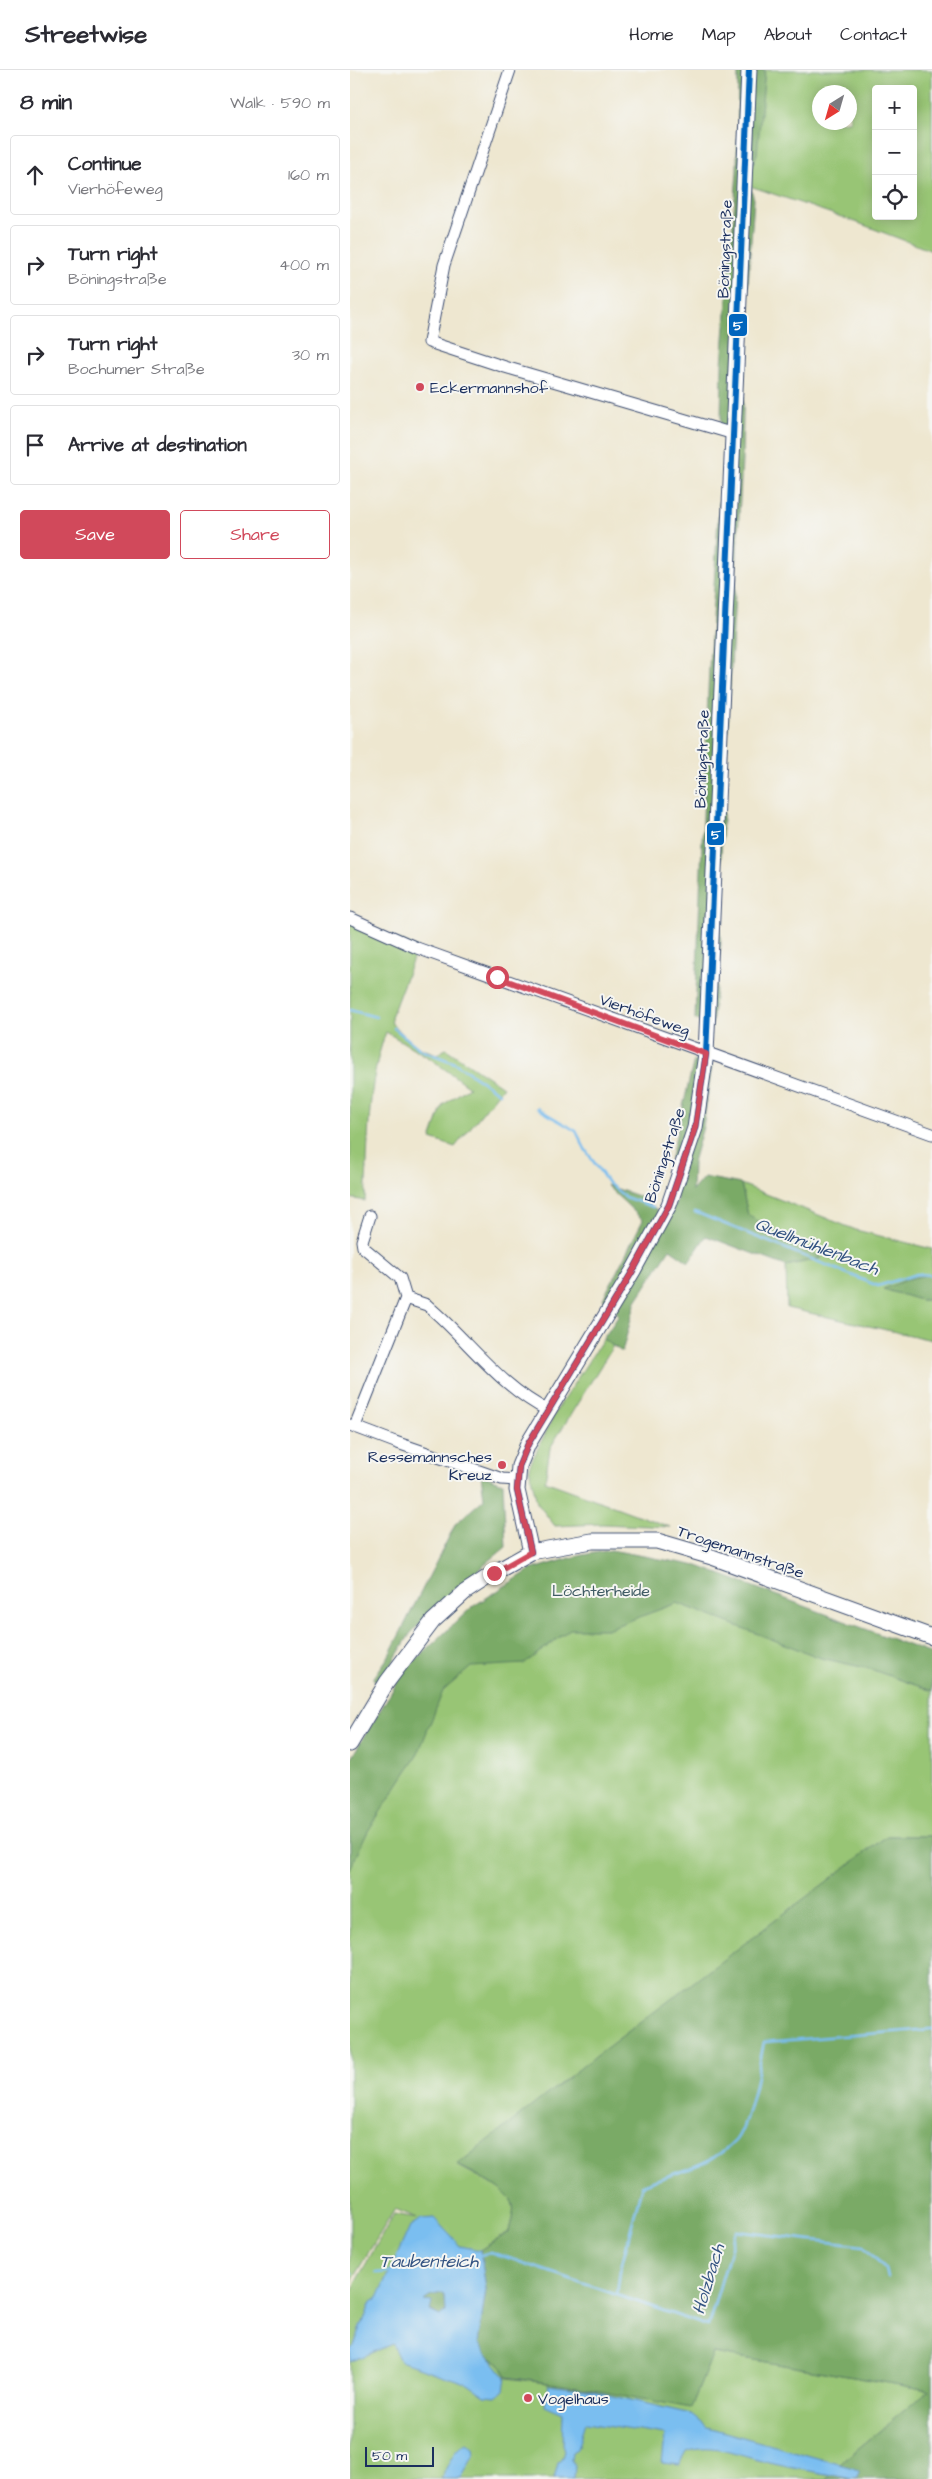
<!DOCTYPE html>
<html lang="en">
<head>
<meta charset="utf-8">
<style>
  body { margin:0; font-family:"Architects Daughter",sans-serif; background:#f7f7f7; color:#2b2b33 }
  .controls { position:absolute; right:15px; top:15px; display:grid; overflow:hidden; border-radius:5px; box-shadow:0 2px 12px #0003 }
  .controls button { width:45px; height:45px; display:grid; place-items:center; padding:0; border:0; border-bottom:1px solid #e1e1e2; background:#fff; color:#2b2b33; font:25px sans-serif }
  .compass { position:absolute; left:462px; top:15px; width:45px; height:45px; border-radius:50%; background:#fff; box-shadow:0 2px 12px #0003; rotate:217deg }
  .scale { position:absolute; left:15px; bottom:12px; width:69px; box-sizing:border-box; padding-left:5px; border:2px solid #1b2f5e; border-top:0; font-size:14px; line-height:18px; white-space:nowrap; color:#1b2f5e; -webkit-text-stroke:4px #f6f6f2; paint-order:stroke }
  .stop { position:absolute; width:15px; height:15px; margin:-11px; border:4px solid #d1495b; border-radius:50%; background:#fff }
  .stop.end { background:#d1495b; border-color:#fff; box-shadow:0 1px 5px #0008 }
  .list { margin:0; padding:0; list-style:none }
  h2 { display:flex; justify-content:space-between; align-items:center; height:65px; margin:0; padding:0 20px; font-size:21px }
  h2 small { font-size:16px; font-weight:400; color:#7c7c81 }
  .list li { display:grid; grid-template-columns:32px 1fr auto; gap:15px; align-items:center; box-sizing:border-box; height:80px; margin:0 10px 10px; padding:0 10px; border:1px solid #e1e1e2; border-radius:5px }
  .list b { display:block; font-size:19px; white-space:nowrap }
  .list p { margin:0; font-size:16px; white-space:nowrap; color:#7c7c81 }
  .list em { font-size:16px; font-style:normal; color:#7c7c81 }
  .actions { display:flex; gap:10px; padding:15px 20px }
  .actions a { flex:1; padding:11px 0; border:1px solid #d1495b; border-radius:5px; text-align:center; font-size:18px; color:#d1495b }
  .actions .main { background:#d1495b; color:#fff }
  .icon { flex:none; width:28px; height:28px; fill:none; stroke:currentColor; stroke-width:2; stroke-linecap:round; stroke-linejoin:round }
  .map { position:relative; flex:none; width:582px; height:2409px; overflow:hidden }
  header { display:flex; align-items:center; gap:30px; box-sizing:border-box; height:70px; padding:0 25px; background:#fff; border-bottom:1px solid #e1e1e2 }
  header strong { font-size:24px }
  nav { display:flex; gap:28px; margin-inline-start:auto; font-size:18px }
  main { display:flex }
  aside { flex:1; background:#fff }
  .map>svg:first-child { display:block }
</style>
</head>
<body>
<header>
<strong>Streetwise</strong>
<nav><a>Home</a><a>Map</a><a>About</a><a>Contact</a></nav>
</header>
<main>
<aside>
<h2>8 min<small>Walk · 590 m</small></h2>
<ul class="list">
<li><svg class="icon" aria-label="ahead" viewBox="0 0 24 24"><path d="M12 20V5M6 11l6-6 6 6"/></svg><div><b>Continue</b><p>Vierhöfeweg</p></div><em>160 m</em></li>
<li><svg class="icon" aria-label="right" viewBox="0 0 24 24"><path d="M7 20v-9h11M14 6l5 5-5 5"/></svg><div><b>Turn right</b><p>Böningstraße</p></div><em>400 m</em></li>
<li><svg class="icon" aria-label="right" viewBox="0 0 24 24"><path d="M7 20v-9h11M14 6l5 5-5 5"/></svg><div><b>Turn right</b><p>Bochumer Straße</p></div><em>30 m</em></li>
<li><svg class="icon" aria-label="arrive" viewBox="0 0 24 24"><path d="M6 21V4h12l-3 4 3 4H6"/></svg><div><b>Arrive at destination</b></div></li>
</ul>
<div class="actions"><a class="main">Save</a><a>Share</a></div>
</aside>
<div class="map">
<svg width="582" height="2409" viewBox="0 0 582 2409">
  <rect width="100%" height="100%" fill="#f6f6f2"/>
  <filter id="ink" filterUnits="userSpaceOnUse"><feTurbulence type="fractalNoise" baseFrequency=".02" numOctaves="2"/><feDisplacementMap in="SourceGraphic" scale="10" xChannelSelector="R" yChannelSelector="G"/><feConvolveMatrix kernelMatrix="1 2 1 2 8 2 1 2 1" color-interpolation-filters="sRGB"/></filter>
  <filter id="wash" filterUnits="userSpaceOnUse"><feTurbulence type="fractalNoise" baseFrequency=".0096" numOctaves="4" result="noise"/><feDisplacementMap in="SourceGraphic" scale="20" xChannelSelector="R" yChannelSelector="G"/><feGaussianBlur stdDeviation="1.12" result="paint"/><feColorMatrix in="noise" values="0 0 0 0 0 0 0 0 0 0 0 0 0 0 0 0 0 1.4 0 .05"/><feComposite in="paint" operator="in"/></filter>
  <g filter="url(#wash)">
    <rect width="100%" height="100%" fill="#eee7d0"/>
    <path fill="#98c574" stroke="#5a7a69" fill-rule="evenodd" d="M399,0H582V181L503,151L394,114ZM526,19H563V146H526ZM470,22H500V52H470Z
      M0,848L67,878L41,947L42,954L67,977L87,984L96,979L153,1017L105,1077L81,1069L93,1035L119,1017L81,989L36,962C16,1016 19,1074 15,1131L0,1128Z
      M391,1114L506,1160L582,1179V1204L561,1208L570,1230H582V1270L437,1238L436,1196L471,1188L398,1145Z
      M253,1269L263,1276L200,1378L195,1411L320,1457L252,1454L205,1456L187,1433L179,1397L206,1341Z
      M347,1521L582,1601V1766H537L107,2095C120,2103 160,2120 163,2135C165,2143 160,2154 159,2162L130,2180L150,2292L157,2308L238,2318L363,2283L580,2320L494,2390L509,2409H0V2222L44,2144L67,2148L45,2139L0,2213V1690L16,1663L122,1537Z"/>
    <path fill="#7aaa66" stroke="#4a6c62" d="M388,0H415L407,84L397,107L404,129L395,257L392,390L368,843L371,874L362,955L345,949L359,598L369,433L378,392L371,352L372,294L387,102Z
      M344,990L362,996L353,1057L343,1092L342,1121L354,1107L391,1114L398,1145L472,1188L436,1196L356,1166L339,1192L320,1179L286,1231L272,1282L253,1269L269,1245L253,1229L293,1150L256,1115L288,1126L317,1147L327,1130L321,1087Z
      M582,1204V1230H570L533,1219L561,1208Z
      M131,1405L153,1413L156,1477L93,1529L60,1564L30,1613L23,1609L38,1587L106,1453L134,1429Z
      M261,1480L348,1496L582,1584V1621L520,1599L471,1588L327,1533L257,1559H220L174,1594L121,1597L93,1621L68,1684L18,1761L0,1799V1690L54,1601L122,1537L180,1500L227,1486Z
      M537,1766H582V2409H477L493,2391L579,2320L363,2283L341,2338L233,2318L157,2307L150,2293L137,2286L128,2273L136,2219L130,2180L159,2162C160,2154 165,2143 163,2135C160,2121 120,2101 107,2095L243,1988Z
      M91,2223L95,2225L96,2242L90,2246L80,2240V2235L74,2231L79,2226Z"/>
    <path fill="#7abef0" stroke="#4a76a7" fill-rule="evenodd" d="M84,2148L110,2176L130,2180L136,2219L128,2273L156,2308L154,2320L146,2327L135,2326L118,2314L50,2291L42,2274L0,2292V2279L4,2275L21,2232L28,2228L60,2156L71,2149ZM91,2223L95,2225L96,2242L90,2246L80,2241L82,2232L74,2231L79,2226Z
      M198,2315L238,2320L341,2344L357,2357L503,2398L509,2401L508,2408L503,2409C470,2402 436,2398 404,2389C382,2383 359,2374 336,2382L329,2395L312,2393L315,2365L235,2353L227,2379L222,2382L221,2389L225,2394L224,2409H204L208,2393L212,2388L214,2381L212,2375L213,2343L195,2335Z
      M116,2373L123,2378L124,2385L111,2409H91C98,2396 102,2380 116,2373Z"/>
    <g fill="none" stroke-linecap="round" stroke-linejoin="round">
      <path stroke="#7abef0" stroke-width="2.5" d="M0,940L26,947
        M44,958L71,980L105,993L149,1023
        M187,1038L226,1061L235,1079L258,1113L275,1127L303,1137
        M345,1142L528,1216L567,1204L582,1205
        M131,2185L141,2182L358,2256L386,2161L513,2176L536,2199L538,2208
        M26,2203L39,2202
        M0,2204H1
        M267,2225L270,2201L292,2115C323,2103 363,2095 385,2071C399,2055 409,1995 414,1972L582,1959"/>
    </g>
  </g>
  <g filter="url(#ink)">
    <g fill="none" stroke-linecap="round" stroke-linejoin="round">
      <g stroke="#3b4b6f" stroke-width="13">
        <path id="minor" d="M160,0L94,195L79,272L155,297L384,364
          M0,848L67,878L582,1064
          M20,1146L12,1171L13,1177L50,1208L56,1228L77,1235L87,1244C123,1277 154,1319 199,1341
          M0,1355L45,1372L152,1409L167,1410
          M5,1356L56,1228"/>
      </g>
      <g stroke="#3b4b6f" stroke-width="17">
        <path id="major" d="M181,1482L167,1420L169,1396L178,1374L284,1199L319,1135L345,1058L356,984L399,0
          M0,1674L37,1612L83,1551L115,1522L144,1503L181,1482L242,1471H307L362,1487L582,1567"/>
      </g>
      <use href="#minor" stroke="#fff" stroke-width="11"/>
      <use href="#major" stroke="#fff" stroke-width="15"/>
      <g stroke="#f6f6f2" stroke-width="10">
        <path id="bus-1" d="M181,1482L167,1420L169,1396L178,1374L284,1199L319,1135L345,1058L356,984L399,0"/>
      </g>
      <use href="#bus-1" stroke="#0065bd" stroke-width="6"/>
    </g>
  </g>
  <g fill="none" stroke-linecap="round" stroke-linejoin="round" filter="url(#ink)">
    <path stroke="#d1495b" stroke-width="6" d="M144,1503L181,1482L167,1420L169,1396L178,1374L284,1199L319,1135L345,1058L356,984L147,907"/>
  </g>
  <g fill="#d1495b" stroke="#f6f6f2" stroke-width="2">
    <circle cx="70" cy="317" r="5"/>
    <circle cx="152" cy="1395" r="5"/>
    <circle cx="178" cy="2328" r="5"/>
  </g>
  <g text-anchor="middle" stroke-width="4" stroke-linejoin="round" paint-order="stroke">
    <g font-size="16" fill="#1b2f5e" stroke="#f6f6f2">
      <text transform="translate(374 179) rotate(-88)" y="6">Böningstraße</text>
      <text transform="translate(351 689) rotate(-88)" y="6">Böningstraße</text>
      <text transform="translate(295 944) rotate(20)" y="6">Vierhöfeweg</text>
      <text transform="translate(314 1085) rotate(-72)" y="6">Böningstraße</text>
      <text transform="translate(391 1481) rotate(19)" y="6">Trogemannstraße</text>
    </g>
    <g font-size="16" fill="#1b2f5e" stroke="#f6f6f2" text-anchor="start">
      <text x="80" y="323">Eckermannshof</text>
      <text x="142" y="1392" text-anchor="end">Ressemannsches<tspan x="142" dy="18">Kreuz</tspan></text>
      <text x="188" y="2334">Vogelhaus</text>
    </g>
    <g font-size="16" fill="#405c65" stroke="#f6f6f2">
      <text x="251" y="1526">Löchterheide</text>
    </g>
    <g font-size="18" font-style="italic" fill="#335382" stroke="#f6f6f2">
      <text transform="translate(467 1176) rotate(21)" y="6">Quellmühlenbach</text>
      <text x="79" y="2197">Taubenteich</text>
      <text transform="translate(358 2209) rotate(-73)" y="6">Holzbach</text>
    </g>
  </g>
  <g stroke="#f6f6f2" stroke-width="2">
    <rect x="378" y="243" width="20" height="24" rx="5" fill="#0065bd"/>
    <rect x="356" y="752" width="19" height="24" rx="5" fill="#0065bd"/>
  </g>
  <g font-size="14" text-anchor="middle" font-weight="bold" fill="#fff">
    <text x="388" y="260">5</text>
    <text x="366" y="769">5</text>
  </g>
</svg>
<div class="controls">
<button>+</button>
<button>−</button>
<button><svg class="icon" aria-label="locate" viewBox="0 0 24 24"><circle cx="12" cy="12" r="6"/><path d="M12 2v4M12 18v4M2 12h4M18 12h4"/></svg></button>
</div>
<svg class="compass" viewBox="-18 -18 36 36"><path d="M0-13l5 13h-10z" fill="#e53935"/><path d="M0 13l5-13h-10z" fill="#7c7c81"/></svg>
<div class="scale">50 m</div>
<div class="stop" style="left:147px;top:907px"></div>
<div class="stop end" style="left:144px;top:1503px"></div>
</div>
</main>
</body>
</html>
